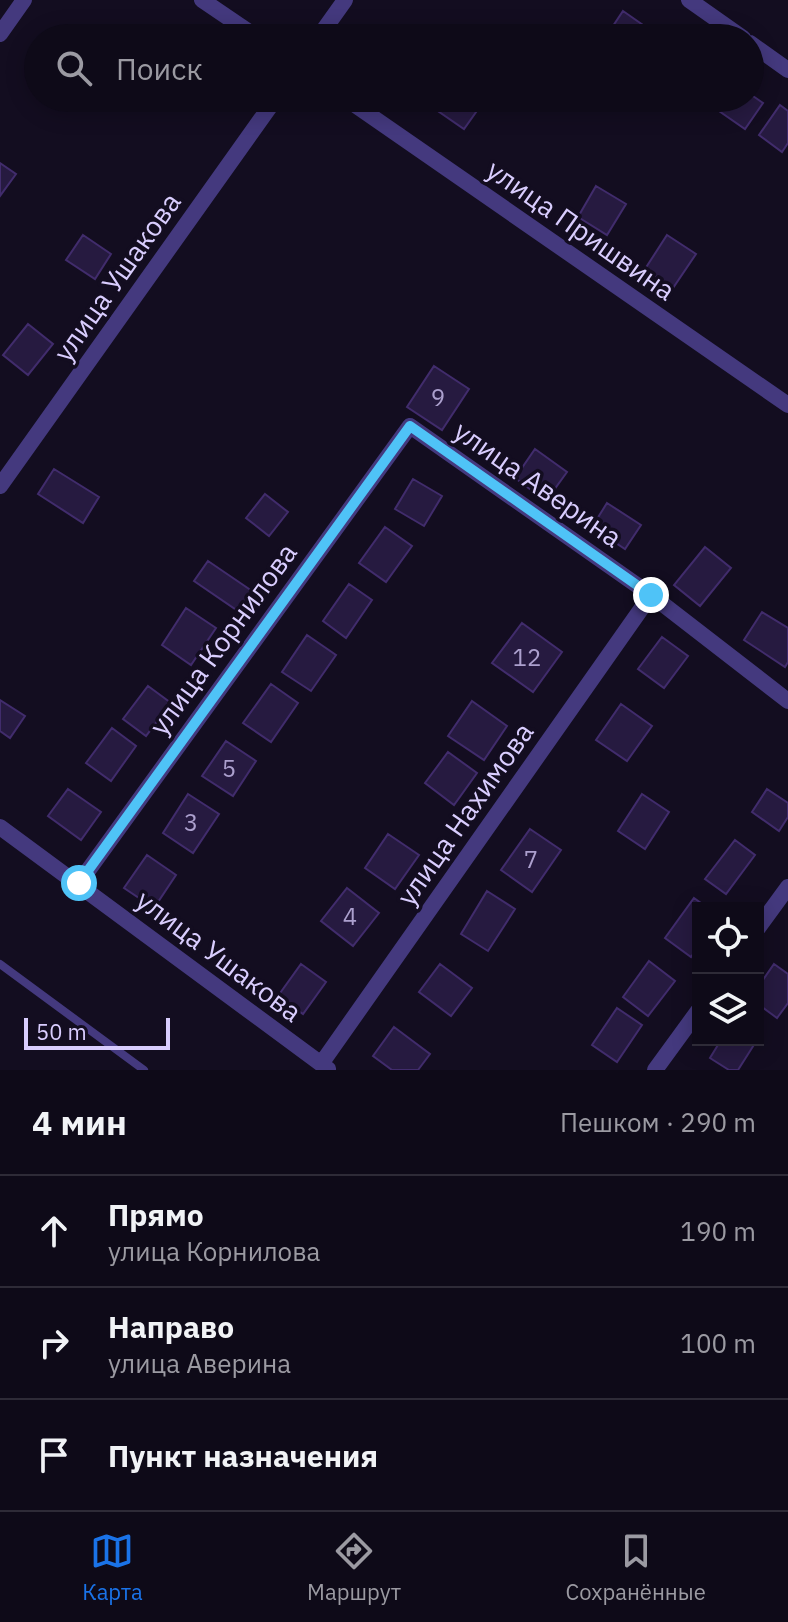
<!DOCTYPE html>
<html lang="ru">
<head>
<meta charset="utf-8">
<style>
  body { margin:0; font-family:"IBM Plex Sans",sans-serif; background:#171321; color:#f1f3f6 }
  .controls { position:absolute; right:24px; bottom:24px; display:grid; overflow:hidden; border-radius:0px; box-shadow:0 4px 20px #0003 }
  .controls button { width:72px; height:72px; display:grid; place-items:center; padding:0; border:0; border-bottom:2px solid #2e2b37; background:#0e0a18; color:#f1f3f6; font:40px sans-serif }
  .scale { position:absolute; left:24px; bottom:20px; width:146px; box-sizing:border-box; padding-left:8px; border:4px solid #d9cdfe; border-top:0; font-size:22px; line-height:28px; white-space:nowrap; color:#d9cdfe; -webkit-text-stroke:6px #130d20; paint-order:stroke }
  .stop { position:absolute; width:24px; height:24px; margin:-18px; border:6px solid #4fc3f7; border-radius:50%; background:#fff }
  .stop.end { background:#4fc3f7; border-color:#fff; box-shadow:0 2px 8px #0008 }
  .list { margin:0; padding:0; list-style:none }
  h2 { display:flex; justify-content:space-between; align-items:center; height:104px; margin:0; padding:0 32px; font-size:34px }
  h2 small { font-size:26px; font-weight:400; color:#9b9aa2 }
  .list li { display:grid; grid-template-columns:52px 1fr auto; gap:24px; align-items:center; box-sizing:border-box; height:112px; padding:0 32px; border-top:2px solid #2e2b37 }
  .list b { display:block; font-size:30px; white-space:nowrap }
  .list p { margin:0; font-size:26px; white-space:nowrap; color:#9b9aa2 }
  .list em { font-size:26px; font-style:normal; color:#9b9aa2 }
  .icon { flex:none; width:44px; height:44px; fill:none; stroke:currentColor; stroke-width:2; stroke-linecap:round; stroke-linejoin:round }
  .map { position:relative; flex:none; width:788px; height:1070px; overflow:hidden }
  .search { position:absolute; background:#0e0a18; box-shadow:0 4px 20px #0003; left:24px; right:24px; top:24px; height:88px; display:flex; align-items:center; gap:20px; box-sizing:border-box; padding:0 28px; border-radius:44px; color:#9b9aa2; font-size:30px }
  .sheet { height:440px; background:#0e0a18 }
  nav { display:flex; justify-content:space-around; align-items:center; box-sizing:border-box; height:112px; border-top:2px solid #2e2b37; background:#0e0a18; font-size:22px; color:#9b9aa2 }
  nav a { display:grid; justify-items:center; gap:4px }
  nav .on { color:#1a73e8 }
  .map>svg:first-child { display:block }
</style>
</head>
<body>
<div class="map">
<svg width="788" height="1070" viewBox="0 0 788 1070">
  <rect width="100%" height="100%" fill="#130d20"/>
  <path fill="#261a40" stroke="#412c6c" stroke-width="2" d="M623,11L643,25L634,38H605Z
    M750,94L763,103L745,129L719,111L728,98H750Z
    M438,98H486L464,129L432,107Z
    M666,98H698L691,107L684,102L678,110L664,100Z
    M780,105L788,111V143L782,152L759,135Z
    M0,163L16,174L0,196Z
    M596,186L626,204L607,235L578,217Z
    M83,235L111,254L95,279L66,260Z
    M667,235L696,254L673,288L645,269Z
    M28,324L53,344L28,375L3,355Z
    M434,366L469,389L442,430L407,407Z
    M535,449L567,472L546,501L515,478Z
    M54,469L99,497L83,523L38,494Z
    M413,479L442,496L424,526L395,509Z
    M265,494L288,512L269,536L246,518Z
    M607,503L641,525L625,549L592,527Z
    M385,527L412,546L386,582L359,563Z
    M705,547L731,568L700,606L674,585Z
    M208,561L252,591L238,611L194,581Z
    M349,584L372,600L346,638L323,621Z
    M186,608L216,628L191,665L162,645Z
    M762,612L788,628V662L785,667L744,640Z
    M522,623L562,652L533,692L492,663Z
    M307,635L336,655L311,691L282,672Z
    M662,637L688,656L664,688L638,669Z
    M271,684L298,703L271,742L243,723Z
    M148,686L171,703L146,736L123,719Z
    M0,700L25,716L10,738L0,731Z
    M472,701L507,726L484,760L448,736Z
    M621,704L652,726L627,761L596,740Z
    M112,728L136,746L111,781L86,763Z
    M226,741L256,761L233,796L202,776Z
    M448,752L477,773L454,805L425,783Z
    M68,789L101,812L81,840L48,816Z
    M767,789L788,803V817L779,831L752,812Z
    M188,794L219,814L193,853L163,833Z
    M642,794L669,812L645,849L618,831Z
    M530,829L561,850L532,892L501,870Z
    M388,834L419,855L395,889L365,868Z
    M735,840L755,855L726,894L705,879Z
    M147,855L176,875L154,908L124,888Z
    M347,888L379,913L353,946L321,921Z
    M487,891L515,909L488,951L461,934Z
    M694,898L708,908H698V947L691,957L665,938Z
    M649,961L675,981L648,1016L623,997Z
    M301,964L326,982L303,1014L278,996Z
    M440,964L472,988L451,1016L419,992Z
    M774,964L788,974V1003L777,1018L758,1004V987Z
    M617,1008L642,1025L617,1062L592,1045Z
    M394,1027L430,1054L418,1070H392L373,1056Z
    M721,1040H757L738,1070H729L710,1058Z"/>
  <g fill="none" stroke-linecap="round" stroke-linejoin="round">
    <path stroke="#44397e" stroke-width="8" d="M0,964L144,1070"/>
    <path stroke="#44397e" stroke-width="16" d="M202,0L258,38
      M689,0L743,38
      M0,34L24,0
      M318,38L345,0
      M750,43L788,70
      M345,98L788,405
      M0,486L276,98
      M0,827L328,1069
      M79,883L410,426L651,595L788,701
      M758,928L788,887
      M321,1064L651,595
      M655,1070L698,1011"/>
  </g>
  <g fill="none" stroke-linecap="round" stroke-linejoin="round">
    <path stroke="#4fc3f7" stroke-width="10" d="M79,883L410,426L651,595"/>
  </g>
  <g text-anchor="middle" stroke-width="7" stroke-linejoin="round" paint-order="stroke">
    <g font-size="24" fill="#aca0ce">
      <text x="438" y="406">9</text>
      <text x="527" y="666">12</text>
      <text x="229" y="777">5</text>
      <text x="191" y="831">3</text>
      <text x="531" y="868">7</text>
      <text x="350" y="925">4</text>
    </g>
    <g font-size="28" fill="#d9cdfe" stroke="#130d20">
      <text transform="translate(581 230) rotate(35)" y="10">улица Пришвина</text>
      <text transform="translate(117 277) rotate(-55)" y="10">улица Ушакова</text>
      <text transform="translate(538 484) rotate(35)" y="10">улица Аверина</text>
      <text transform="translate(223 639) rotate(-54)" y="10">улица Корнилова</text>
      <text transform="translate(465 814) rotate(-55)" y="10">улица Нахимова</text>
      <text transform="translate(219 956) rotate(37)" y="10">улица Ушакова</text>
    </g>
  </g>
</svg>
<div class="controls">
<button><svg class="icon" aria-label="locate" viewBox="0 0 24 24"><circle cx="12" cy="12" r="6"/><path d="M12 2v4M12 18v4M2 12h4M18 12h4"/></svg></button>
<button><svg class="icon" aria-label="layers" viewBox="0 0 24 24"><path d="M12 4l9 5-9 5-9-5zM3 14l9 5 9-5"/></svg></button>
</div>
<div class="scale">50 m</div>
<div class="stop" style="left:79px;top:883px"></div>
<div class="stop end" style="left:651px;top:595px"></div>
<div class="search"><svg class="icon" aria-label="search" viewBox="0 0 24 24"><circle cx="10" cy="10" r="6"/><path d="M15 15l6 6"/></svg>Поиск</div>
</div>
<section class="sheet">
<h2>4 мин<small>Пешком · 290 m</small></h2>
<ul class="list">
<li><svg class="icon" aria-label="ahead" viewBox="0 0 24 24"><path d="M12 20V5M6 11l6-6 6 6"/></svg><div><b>Прямо</b><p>улица Корнилова</p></div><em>190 m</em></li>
<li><svg class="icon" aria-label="right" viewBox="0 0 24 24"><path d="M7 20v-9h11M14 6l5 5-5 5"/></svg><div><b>Направо</b><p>улица Аверина</p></div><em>100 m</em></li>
<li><svg class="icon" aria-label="arrive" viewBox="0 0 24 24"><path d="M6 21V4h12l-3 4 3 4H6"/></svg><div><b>Пункт назначения</b></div></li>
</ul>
</section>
<nav>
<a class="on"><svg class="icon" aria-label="map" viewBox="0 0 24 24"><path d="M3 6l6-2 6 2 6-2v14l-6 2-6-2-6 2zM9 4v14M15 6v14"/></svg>Карта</a>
<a><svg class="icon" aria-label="directions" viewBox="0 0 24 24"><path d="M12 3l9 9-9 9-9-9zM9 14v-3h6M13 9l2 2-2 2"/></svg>Маршрут</a>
<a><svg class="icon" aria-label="saved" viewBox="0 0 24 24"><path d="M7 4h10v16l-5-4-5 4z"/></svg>Сохранённые</a>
</nav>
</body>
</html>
